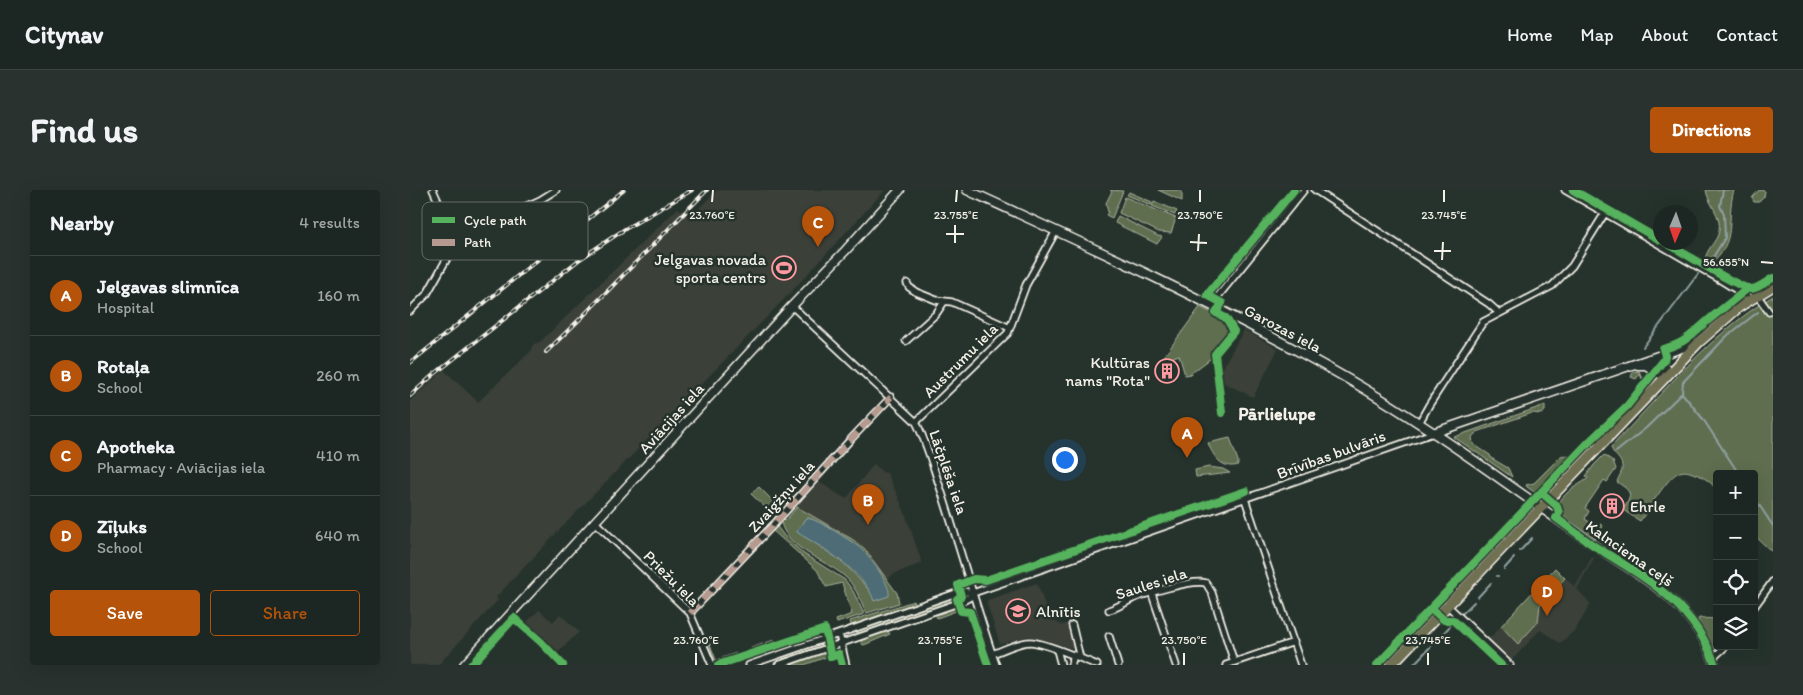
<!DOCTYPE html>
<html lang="en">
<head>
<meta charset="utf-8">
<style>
  body { margin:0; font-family:Itim,sans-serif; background:#29322f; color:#f1f3f6 }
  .controls { position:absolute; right:15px; bottom:15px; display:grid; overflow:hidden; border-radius:5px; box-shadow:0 5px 20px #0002 }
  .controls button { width:45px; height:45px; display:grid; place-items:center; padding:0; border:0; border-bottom:1px solid #3a4340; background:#1c2622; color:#f1f3f6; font:25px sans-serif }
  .compass { position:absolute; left:1243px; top:15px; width:45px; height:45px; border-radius:50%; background:#1c2622; box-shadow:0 5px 20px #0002; rotate:182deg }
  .you { position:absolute; left:654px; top:269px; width:18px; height:18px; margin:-12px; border:4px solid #fff; border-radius:50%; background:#1a73e8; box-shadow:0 0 0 8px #1a73e833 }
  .badge { display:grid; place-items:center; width:32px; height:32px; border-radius:50%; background:#b45309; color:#fff; font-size:16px; font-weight:700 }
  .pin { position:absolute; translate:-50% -41px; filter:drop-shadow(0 1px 2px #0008) }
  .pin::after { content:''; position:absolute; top:26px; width:18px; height:15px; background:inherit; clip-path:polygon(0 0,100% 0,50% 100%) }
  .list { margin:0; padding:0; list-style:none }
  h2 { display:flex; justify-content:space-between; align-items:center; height:65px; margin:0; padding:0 20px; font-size:21px }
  h2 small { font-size:16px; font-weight:400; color:#a0a5a5 }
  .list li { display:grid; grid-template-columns:32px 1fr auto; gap:15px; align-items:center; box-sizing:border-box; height:80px; padding:0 20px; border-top:1px solid #3a4340 }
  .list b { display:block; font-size:19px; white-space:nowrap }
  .list p { margin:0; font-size:16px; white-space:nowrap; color:#a0a5a5 }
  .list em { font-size:16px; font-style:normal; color:#a0a5a5 }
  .actions { display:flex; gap:10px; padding:15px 20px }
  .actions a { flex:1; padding:11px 0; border:1px solid #b45309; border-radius:5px; text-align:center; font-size:18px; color:#b45309 }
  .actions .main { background:#b45309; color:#fff }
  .icon { flex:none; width:28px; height:28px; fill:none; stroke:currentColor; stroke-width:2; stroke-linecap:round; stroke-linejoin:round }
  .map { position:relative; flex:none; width:1363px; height:475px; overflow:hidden; border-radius:5px }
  header { display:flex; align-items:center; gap:30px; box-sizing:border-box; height:70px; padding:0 25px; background:#1c2622; border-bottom:1px solid #3a4340 }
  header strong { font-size:24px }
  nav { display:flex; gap:28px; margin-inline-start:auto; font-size:18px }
  .intro { display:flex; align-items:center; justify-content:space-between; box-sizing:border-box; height:120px; padding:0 30px }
  h1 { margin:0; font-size:35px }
  .button { padding:12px 22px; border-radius:5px; background:#b45309; color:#fff; font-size:18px; font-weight:700 }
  main { display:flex; gap:30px; padding:0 30px }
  aside { flex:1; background:#1c2622; border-radius:5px; box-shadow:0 5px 20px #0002 }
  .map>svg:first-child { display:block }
</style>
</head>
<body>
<header>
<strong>Citynav</strong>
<nav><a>Home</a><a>Map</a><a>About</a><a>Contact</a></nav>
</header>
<div class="intro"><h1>Find us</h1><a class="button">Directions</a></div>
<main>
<aside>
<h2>Nearby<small>4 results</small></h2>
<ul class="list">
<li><span class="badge">A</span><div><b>Jelgavas slimnīca</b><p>Hospital</p></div><em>160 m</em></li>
<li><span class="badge">B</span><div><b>Rotaļa</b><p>School</p></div><em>260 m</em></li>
<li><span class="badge">C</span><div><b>Apotheka</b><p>Pharmacy · Aviācijas iela</p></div><em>410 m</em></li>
<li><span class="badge">D</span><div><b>Zīļuks</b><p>School</p></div><em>640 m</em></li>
</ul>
<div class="actions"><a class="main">Save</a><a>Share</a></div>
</aside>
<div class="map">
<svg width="1363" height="475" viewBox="0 0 1363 475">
  <rect width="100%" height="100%" fill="#26332d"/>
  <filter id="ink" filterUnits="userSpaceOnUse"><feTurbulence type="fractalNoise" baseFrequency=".02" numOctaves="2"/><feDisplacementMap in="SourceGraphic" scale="10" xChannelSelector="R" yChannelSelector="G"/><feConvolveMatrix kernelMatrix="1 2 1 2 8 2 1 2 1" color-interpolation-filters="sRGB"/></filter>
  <g filter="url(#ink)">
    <path fill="#3b4139" d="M307,0H475L381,102L155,334L86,407L88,410L28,475H0V211L34,180L68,212L122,160L121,158L124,154L130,152L268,18L280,28Z
      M834,140L868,159L843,207L806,189Z
      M464,274L472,282L477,283L494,320L512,373L483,384L478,390L454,358L442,349L385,317L409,292L436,309Z
      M1182,367L1184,368L1167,399L1181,414L1165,440L1150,453L1130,440L1102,470L1079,449L1145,378L1165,397Z
      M627,393L640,429L652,435L660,433L665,459L618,446L590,454L577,414L578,410Z
      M129,420L143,432L150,424L169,442L146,464L115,434Z"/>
    <path fill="#5f6e50" stroke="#aab09c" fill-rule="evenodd" d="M700,0L713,1L702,28L696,25L698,22L696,13L702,1Z
      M748,0H770L772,4V11Z
      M1296,0H1324C1315,31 1329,50 1300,74L1295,70C1296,59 1307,52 1309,41C1312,25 1298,14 1296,0Z
      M1349,0L1355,1L1354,7L1349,12H1344L1342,8Z
      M719,2L742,12L741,15L717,5Z
      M715,7L766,28L761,43L749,42L709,23Z
      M744,11L767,21L765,25L742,16Z
      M708,26L748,46L752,47L747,54L705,33Z
      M820,79L822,83L804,105L801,103Z
      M1363,106V363L1344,345V284H1307V300C1302,293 1293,286 1285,284C1280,282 1275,280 1270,282C1258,285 1238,321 1230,331L1213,320C1223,304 1222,302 1207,292C1208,288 1211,284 1212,280C1214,269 1203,266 1201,257C1252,204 1300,144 1363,106Z
      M813,115L870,144L869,146L812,117Z
      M790,117L827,136L808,163L780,184L775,185L769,165L750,172Z
      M1229,181L1235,192L1218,214L1217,213L1233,192L1230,184L1226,189L1221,187L1223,182Z
      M1135,215V221L1131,224L1122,223L1067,242L1062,247L1063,254L1080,265L1081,268L1098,278L1102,287L1044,247Z
      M820,248L828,271V275C812,280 803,266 798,253Z
      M1155,265L1159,266L1161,270L1129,304H1127L1117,297L1116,295L1124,293L1151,266Z
      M1194,265L1203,271L1206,279L1197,292L1194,290L1175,318L1179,321L1175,329L1187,337L1190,334L1193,336L1186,349C1177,342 1153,329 1149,320C1147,313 1153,307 1157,303C1164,296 1173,293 1178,288L1176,286L1184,275Z
      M799,277L813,279L820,283L786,287L785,280Z
      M349,297L364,312L357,319L341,304Z
      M387,317L442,349L454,358L487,403L489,413L457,423L456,422C450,409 444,393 433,385C415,370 376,358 371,332L373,329L376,330ZM398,328C411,331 445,352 454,362C460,369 465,377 471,384L462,403L433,372L387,341L395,329Z
      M366,335L375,347L394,364L435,390L443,401L454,424L427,433L426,430L442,424L432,393L416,397L407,380L362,340Z
      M651,366L653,369L621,378L619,377Z
      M615,378L613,381L579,393V390Z
      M1145,378L1155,388L1130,415L1128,432L1108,454L1091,436Z
      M550,405L546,408V411L449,445L448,442L443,443V441Z
      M504,411V415L442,438L440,431Z
      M547,416L548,419L546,421L527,428L524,424Z
      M1289,428L1307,429V456H1313L1306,459L1300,455L1301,453L1288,431Z
      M477,440L480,444L454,455L452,454L450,448Z
      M298,449L306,470L326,463L328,467L305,474Z
      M364,450L366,454L342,462L341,458Z
      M417,451L415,453L416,456L374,470L372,466Z
      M417,461L419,466L394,475H383L382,472Z"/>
    <path fill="#4d6c74" stroke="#90a1a2" d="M398,328C411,331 438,349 449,357C458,365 481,393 479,406L464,411C455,382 413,358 388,343L387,341L395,329Z"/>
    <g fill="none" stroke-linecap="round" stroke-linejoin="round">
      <path stroke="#90a1a2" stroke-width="2" d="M1300,72L1315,48L1314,24L1310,16L1313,0
        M1233,157L1288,84
        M1272,203L1293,229L1329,284
        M1206,262L1236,238L1272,203L1273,192L1317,146L1348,122
        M1344,307L1363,336
        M1110,361L1122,348
        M1094,379L1104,368
        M1087,386H1088
        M1068,407L1081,393
        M1052,424L1064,412
        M1003,475L1043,433"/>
      <g stroke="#f4f1e8" stroke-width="9">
        <path id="minor" d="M23,0L45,48
          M905,0L1079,114L1089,123
          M1155,0L1304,86L1341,109
          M45,48L130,10L146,0
          M497,93L499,97L506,102L526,110L542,112L600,138
          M1347,105L1359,122
          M801,115L894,0
          M382,116L506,232C517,253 523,277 531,300C550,358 566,417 586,475
          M0,121L17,104L44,56L45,48
          M496,151L526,124L534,112
          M506,232L598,143L616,95L646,41
          M1009,233L1019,215L1073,132L1142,96L1162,76L1195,23
          M835,309L891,475
          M185,332L280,423L302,475
          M742,404L766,475
          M1038,416L1100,475
          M1344,417L1363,391
          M699,420C706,418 713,414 720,410C734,404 783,389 796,393L802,403L824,472
          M280,423L366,332L441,249L481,207
          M101,425L131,452L153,475
          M662,435L670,468
          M429,444L436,475
          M699,446L708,475
          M647,460L651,475
          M582,464C594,460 608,452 620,452C634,452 672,469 687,475
          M1303,468L1316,456
          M339,475L552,401L563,403
          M368,475L551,412L560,407L563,403L1023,243
          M661,475L664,465
          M816,475L884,452"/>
      </g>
      <g stroke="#f4f1e8" stroke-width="11">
        <path id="secondary" d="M557,0C677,55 798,110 913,175C1004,225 1088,287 1172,347C1225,385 1282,407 1305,475
          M1239,169L1251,174L1259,182
          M1228,175H1236L1255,187
          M1023,243L1289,152
          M54,475L382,116L435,61L490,0"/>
      </g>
      <g stroke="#f4f1e8" stroke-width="12">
        <path id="primary" d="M981,475L1289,152L1329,117L1363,96"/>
      </g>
      <use href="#minor" stroke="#26332d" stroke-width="5.5"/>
      <use href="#secondary" stroke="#26332d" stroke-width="8"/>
      <use href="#primary" stroke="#706f52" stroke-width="9"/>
      <g stroke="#f4f1e8" stroke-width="4">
        <path id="rail" d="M136,162L172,127L297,0
          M0,173L214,0
          M0,206L22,186L170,69L215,39L282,0"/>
      </g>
      <use href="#rail" stroke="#26332d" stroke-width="2" stroke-dasharray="5.5" stroke-linecap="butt"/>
      <path stroke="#b69a8f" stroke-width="6" stroke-dasharray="12 6" stroke-linecap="butt" d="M280,423L366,332L441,249L481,207"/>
      <g stroke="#26332d" stroke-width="11">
        <path id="cycleway" d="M1163,0L1250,50
          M1255,52C1269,60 1332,100 1342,99C1349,98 1357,91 1363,88
          M812,223L805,164L824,141L816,128L806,123L812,113L797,105L884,0
          M1132,303L1147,316L1149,323L1146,328C1159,337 1172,348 1186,357C1236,388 1285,415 1305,475
          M1022,419L1034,430H1043L1091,475
          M61,475L104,428L131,452L153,475
          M308,475L415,439L421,467L429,464L432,475
          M578,475L560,422L551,421L547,409L551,406L548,395L564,389L576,390L836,301
          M967,475L1178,253L1217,216L1254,170L1255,166L1253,159C1274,154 1280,146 1295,133C1309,121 1324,110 1338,98"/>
      </g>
      <use href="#cycleway" stroke="#56b35d" stroke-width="8"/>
    </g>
  </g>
  <path fill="none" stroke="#f4f1e8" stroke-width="2" d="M302,12L303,0M546,12L547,0M790,12V0M1034,12V0M536,44H554M780,52L797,53M545,53V35M788,61L789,44M1024,61H1041M1032,70L1033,52M1351,72L1363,73M286,475V463M530,475V463M774,475V463M1018,475V463"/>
  <defs>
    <g id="stadium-ring" transform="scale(1.25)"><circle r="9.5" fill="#26332d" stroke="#ff9aa2" stroke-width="1.5"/><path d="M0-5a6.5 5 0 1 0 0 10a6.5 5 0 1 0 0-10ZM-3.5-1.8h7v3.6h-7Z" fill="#ff9aa2"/></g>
    <g id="building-ring" transform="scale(1.25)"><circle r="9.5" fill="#26332d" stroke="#ff9aa2" stroke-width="1.5"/><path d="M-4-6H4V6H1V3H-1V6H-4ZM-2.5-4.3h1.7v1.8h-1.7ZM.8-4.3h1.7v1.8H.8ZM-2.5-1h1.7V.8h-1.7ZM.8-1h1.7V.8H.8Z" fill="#ff9aa2"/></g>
    <g id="school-ring" transform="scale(1.25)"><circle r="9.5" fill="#26332d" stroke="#ff9aa2" stroke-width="1.5"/><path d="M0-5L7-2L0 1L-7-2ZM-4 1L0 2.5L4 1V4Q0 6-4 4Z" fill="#ff9aa2"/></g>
  </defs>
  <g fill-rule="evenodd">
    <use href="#stadium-ring" x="374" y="78"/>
    <use href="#building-ring" x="757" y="181"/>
    <use href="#building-ring" x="1202" y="316"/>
    <use href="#school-ring" x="608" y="421"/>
  </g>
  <g text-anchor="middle" stroke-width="5" stroke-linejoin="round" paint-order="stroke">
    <g font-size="16" fill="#f4f1e8" stroke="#26332d" text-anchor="end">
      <text x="356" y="75">Jelgavas novada<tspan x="356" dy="18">sporta centrs</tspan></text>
      <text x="740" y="178">Kultūras<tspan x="740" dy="18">nams "Rota"</tspan></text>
      <text x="1220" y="322" text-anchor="start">Ehrle</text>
      <text x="626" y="427" text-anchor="start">Alnītis</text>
    </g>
    <g font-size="16" fill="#f4f1e8" stroke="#26332d">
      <text transform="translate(873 138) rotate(28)" y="6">Garozas iela</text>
      <text transform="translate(550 170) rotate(-45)" y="6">Austrumu iela</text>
      <text transform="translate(261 228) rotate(-48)" y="6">Aviācijas iela</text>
      <text transform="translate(921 264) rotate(-20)" y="6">Brīvības bulvāris</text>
      <text transform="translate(539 282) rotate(71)" y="6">Lāčplēša iela</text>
      <text transform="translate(371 306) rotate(-48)" y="6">Zvaigžņu iela</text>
      <text transform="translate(1220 363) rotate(35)" y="6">Kalnciema ceļš</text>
      <text transform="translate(262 388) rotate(45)" y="6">Priežu iela</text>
      <text transform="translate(741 393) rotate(-18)" y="6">Saules iela</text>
    </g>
    <g font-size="18" font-weight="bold" fill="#f4f1e8" stroke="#26332d">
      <text x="867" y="230">Pārlielupe</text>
    </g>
  </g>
  <rect x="12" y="12" width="166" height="58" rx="8" fill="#26332d" stroke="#646c65" stroke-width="1"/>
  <rect x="22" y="27" width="23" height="6" fill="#56b35d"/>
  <rect x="22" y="49" width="23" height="7" fill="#b69a8f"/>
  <g font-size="14" fill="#f4f1e8">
    <text x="54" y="35">Cycle path</text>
    <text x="54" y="57">Path</text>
  </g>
  <g font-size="12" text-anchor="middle" fill="#f4f1e8" stroke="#26332d" stroke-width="5" stroke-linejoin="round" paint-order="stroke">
    <text x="302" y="29">23.760°E</text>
    <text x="546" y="29">23.755°E</text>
    <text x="790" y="29">23.750°E</text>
    <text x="1034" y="29">23.745°E</text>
    <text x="1316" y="76">56.655°N</text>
    <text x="286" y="454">23.760°E</text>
    <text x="530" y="454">23.755°E</text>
    <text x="774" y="454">23.750°E</text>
    <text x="1018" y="454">23.745°E</text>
  </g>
</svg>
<div class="controls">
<button>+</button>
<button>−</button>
<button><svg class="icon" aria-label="locate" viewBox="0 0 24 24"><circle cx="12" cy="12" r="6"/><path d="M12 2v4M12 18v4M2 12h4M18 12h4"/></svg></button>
<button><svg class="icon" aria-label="layers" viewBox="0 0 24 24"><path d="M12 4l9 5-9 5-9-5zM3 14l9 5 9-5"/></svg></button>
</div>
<svg class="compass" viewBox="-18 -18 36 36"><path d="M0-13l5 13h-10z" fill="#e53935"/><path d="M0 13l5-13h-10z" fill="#a0a5a5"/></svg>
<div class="you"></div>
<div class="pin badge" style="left:777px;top:268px">A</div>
<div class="pin badge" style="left:458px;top:335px">B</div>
<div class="pin badge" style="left:408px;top:57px">C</div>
<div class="pin badge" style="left:1137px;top:426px">D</div>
</div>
</main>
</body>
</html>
